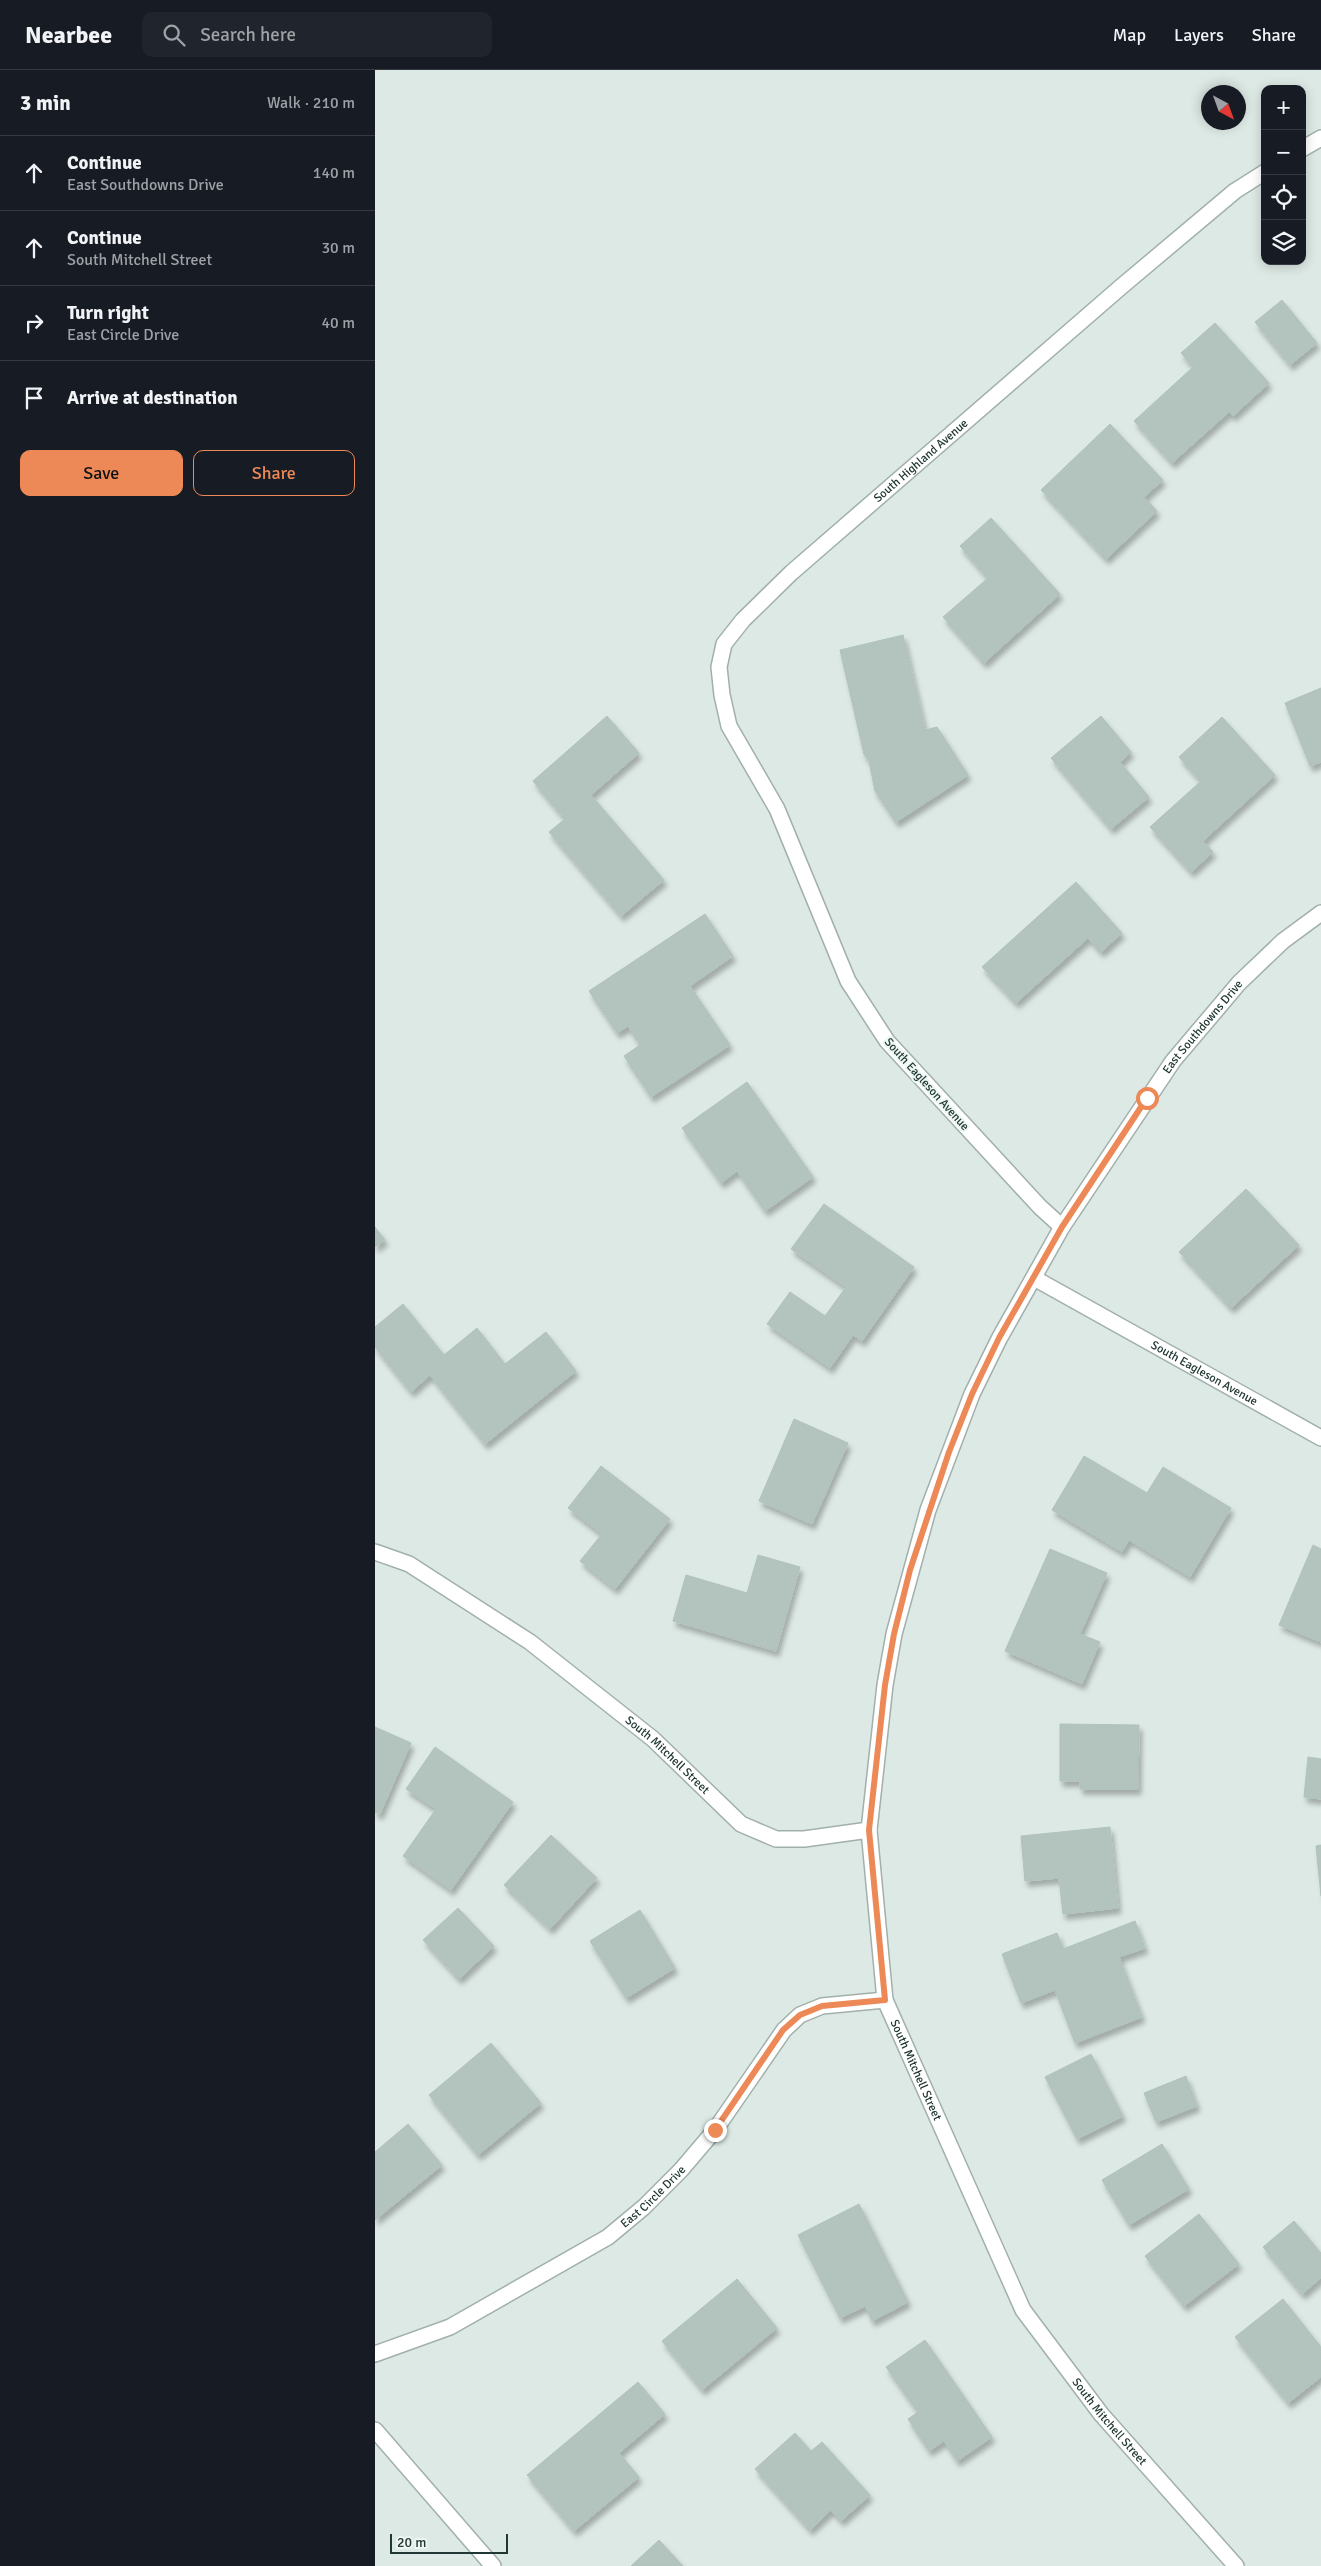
<!DOCTYPE html>
<html lang="en">
<head>
<meta charset="utf-8">
<style>
  body { margin:0; font-family:Signika,sans-serif; background:#20242c; color:#f1f3f6 }
  .controls { position:absolute; right:15px; top:15px; display:grid; overflow:hidden; border-radius:10px; box-shadow:0 2px 12px #0003 }
  .controls button { width:45px; height:45px; display:grid; place-items:center; padding:0; border:0; border-bottom:1px solid #363941; background:#171b24; color:#f1f3f6; font:25px sans-serif }
  .compass { position:absolute; left:826px; top:15px; width:45px; height:45px; border-radius:50%; background:#171b24; box-shadow:0 2px 12px #0003; rotate:139deg }
  .scale { position:absolute; left:15px; bottom:12px; width:118px; box-sizing:border-box; padding-left:5px; border:2px solid #203733; border-top:0; font-size:14px; line-height:18px; white-space:nowrap; color:#203733; -webkit-text-stroke:4px #edf6f2; paint-order:stroke }
  .stop { position:absolute; width:15px; height:15px; margin:-11px; border:4px solid #ed8957; border-radius:50%; background:#fff }
  .stop.end { background:#ed8957; border-color:#fff; box-shadow:0 1px 5px #0008 }
  .list { margin:0; padding:0; list-style:none }
  h2 { display:flex; justify-content:space-between; align-items:center; height:65px; margin:0; padding:0 20px; font-size:21px }
  h2 small { font-size:16px; font-weight:400; color:#9ea1a6 }
  .list li { display:grid; grid-template-columns:32px 1fr auto; gap:15px; align-items:center; box-sizing:border-box; height:75px; padding:0 20px; border-top:1px solid #363941 }
  .list b { display:block; font-size:19px; white-space:nowrap }
  .list p { margin:0; font-size:16px; white-space:nowrap; color:#9ea1a6 }
  .list em { font-size:16px; font-style:normal; color:#9ea1a6 }
  .actions { display:flex; gap:10px; padding:15px 20px }
  .actions a { flex:1; padding:11px 0; border:1px solid #ed8957; border-radius:10px; text-align:center; font-size:18px; color:#ed8957 }
  .actions .main { background:#ed8957; color:#111 }
  .icon { flex:none; width:28px; height:28px; fill:none; stroke:currentColor; stroke-width:2; stroke-linecap:round; stroke-linejoin:round }
  .map { position:relative; flex:none; width:946px; height:2496px; overflow:hidden }
  header { display:flex; align-items:center; gap:30px; box-sizing:border-box; height:70px; padding:0 25px; background:#171b24; border-bottom:1px solid #363941 }
  header strong { font-size:24px }
  nav { display:flex; gap:28px; margin-inline-start:auto; font-size:18px }
  .search { width:350px; height:45px; background:#20242c; display:flex; align-items:center; gap:12px; box-sizing:border-box; padding:0 18px; border-radius:10px; color:#9ea1a6; font-size:19px }
  main { display:flex }
  aside { flex:1; background:#171b24 }
  .map>svg:first-child { display:block }
</style>
</head>
<body>
<header>
<strong>Nearbee</strong>
<div class="search"><svg class="icon" aria-label="search" viewBox="0 0 24 24"><circle cx="10" cy="10" r="6"/><path d="M15 15l6 6"/></svg>Search here</div>
<nav><a>Map</a><a>Layers</a><a>Share</a></nav>
</header>
<main>
<aside>
<h2>3 min<small>Walk · 210 m</small></h2>
<ul class="list">
<li><svg class="icon" aria-label="ahead" viewBox="0 0 24 24"><path d="M12 20V5M6 11l6-6 6 6"/></svg><div><b>Continue</b><p>East Southdowns Drive</p></div><em>140 m</em></li>
<li><svg class="icon" aria-label="ahead" viewBox="0 0 24 24"><path d="M12 20V5M6 11l6-6 6 6"/></svg><div><b>Continue</b><p>South Mitchell Street</p></div><em>30 m</em></li>
<li><svg class="icon" aria-label="right" viewBox="0 0 24 24"><path d="M7 20v-9h11M14 6l5 5-5 5"/></svg><div><b>Turn right</b><p>East Circle Drive</p></div><em>40 m</em></li>
<li><svg class="icon" aria-label="arrive" viewBox="0 0 24 24"><path d="M6 21V4h12l-3 4 3 4H6"/></svg><div><b>Arrive at destination</b></div></li>
</ul>
<div class="actions"><a class="main">Save</a><a>Share</a></div>
</aside>
<div class="map">
<svg width="946" height="2496" viewBox="0 0 946 2496">
  <defs>
    <filter id="shadow"><feDropShadow dx="3" dy="5.5" stdDeviation="2.5" flood-color="#0004"/></filter>
  </defs>
  <rect width="100%" height="100%" fill="#dde9e5"/>
  <path fill="#b3c3be" stroke="#b0c2bc" filter="url(#shadow)" d="M907,230L942,273L915,295L880,252Z
    M840,253L894,313L858,346L854,342L797,393L759,351L818,297L806,283Z
    M735,354L788,410L769,427L782,441L731,489L666,420Z
    M616,448L685,524L609,593L568,547L613,508L585,476Z
    M528,565L550,660L562,657L593,705L521,752L500,721L494,691L489,684L465,580Z
    M946,618V692L935,696L910,633Z
    M232,646L264,683L216,725L289,810L246,846L174,762L190,749L158,711Z
    M726,646L756,682L745,692L774,727L736,759L676,688Z
    M847,647L900,705L828,771L838,782L816,802L775,757L826,711L804,687Z
    M701,812L747,863L726,882L713,868L641,933L607,897Z
    M330,844L358,886L315,916L355,975L276,1027L249,986L265,975L253,956L242,963L214,921Z
    M372,1012L438,1107L390,1141L362,1101L346,1113L307,1058Z
    M871,1119L924,1175L856,1238L804,1182Z
    M449,1134L539,1197L487,1271L478,1265L455,1298L392,1254L415,1222L450,1246L471,1217L416,1179Z
    M0,1157L10,1170L0,1177Z
    M28,1234L69,1285L102,1258L130,1294L171,1262L201,1301L110,1374L55,1305L36,1322L0,1277V1257Z
    M419,1349L473,1373L437,1454L384,1431Z
    M709,1386L772,1423L788,1397L856,1438L815,1507L754,1470L747,1482L677,1440Z
    M226,1396L295,1449L240,1519L205,1491L227,1464L193,1438Z
    M938,1475L946,1479V1572L904,1555Z
    M675,1479L732,1503L705,1564L725,1572L707,1614L630,1581Z
    M383,1485L425,1497L401,1581L298,1551L311,1505L372,1523Z
    M685,1654L764,1655L763,1719H705V1711H685Z
    M0,1657L36,1673L5,1744L0,1742Z
    M60,1677L138,1732L76,1820L28,1786L61,1739L31,1719Z
    M933,1687L946,1689V1729L929,1727Z
    M735,1757L743,1838L688,1844L684,1808L650,1811L646,1766Z
    M176,1765L222,1808L175,1859L129,1815Z
    M946,1775V1826L941,1776Z
    M83,1838L119,1876L84,1909L48,1870Z
    M265,1840L300,1898L251,1928L215,1871Z
    M760,1851L770,1878L744,1887L767,1947L700,1973L680,1920L646,1933L627,1884L682,1863L688,1879Z
    M116,1973L166,2033L103,2085L54,2025Z
    M716,1984L748,2046L702,2069L670,2007Z
    M811,2006L822,2036L781,2052L769,2023Z
    M33,2054L67,2095L0,2150V2082Z
    M787,2074L814,2119L754,2155L727,2110Z
    M484,2134L533,2232L497,2251L490,2236L465,2248L423,2165Z
    M824,2144L864,2194L809,2236L770,2186Z
    M919,2151L946,2183V2208L927,2224L888,2177Z
    M362,2209L402,2258L327,2320L287,2271Z
    M908,2229L946,2277V2307L913,2333L860,2267Z
    M550,2270L617,2367L582,2391L569,2371L554,2381L533,2349L543,2342L511,2297Z
    M263,2312L290,2344L244,2383L264,2407L199,2461L152,2405Z
    M420,2363L436,2381L447,2372L495,2425L466,2451L456,2440L435,2460L380,2399Z
    M284,2470L308,2496H256Z"/>
  <g fill="none" stroke-linecap="round" stroke-linejoin="round">
    <g stroke="#a1b0ac" stroke-width="18">
      <g id="minor">
        <path d="M927,79L946,68"/>
        <path id="s1" d="M687,1157L665,1137L512,971L473,911L402,739L354,656L347,625L344,597L349,574L368,550L416,503L747,216L860,121L890,102"/>
        <path id="s2" d="M659,1208L946,1368"/>
        <path id="s3" d="M0,1482L34,1494L155,1572L278,1669L366,1754L401,1769H429L494,1760L510,1930L648,2240L726,2344L861,2496"/>
        <path id="s4" d="M494,1760L510,1615L519,1564L553,1440L597,1324L624,1269L687,1157L798,991L864,913L908,871L946,843"/>
        <path id="s5" d="M0,2284L75,2257L233,2167L269,2137L306,2100L340,2060L409,1960L425,1945L447,1936L510,1930"/>
        <path d="M0,2360L118,2496"/>
      </g>
    </g>
    <use href="#minor" stroke="#fff" stroke-width="15"/>
  </g>
  <g fill="none" stroke-linecap="round" stroke-linejoin="round">
    <path stroke="#ed8957" stroke-width="6" d="M340,2060L408,1960L425,1945L447,1936L510,1930L494,1760L510,1615L519,1564L535,1500L574,1382L597,1324L624,1268L687,1157L772,1028"/>
  </g>
  <g text-anchor="middle" stroke-width="4" stroke-linejoin="round" paint-order="stroke">
    <g font-size="12" fill="#203733" stroke="#edf6f2">
      <text dy="4" stroke="none"><textPath href="#s1" startOffset="962">South Highland Avenue</textPath></text>
      <text dy="4" stroke="none"><textPath href="#s4" startOffset="885">East Southdowns Drive</textPath></text>
      <text transform="translate(552 1014) rotate(48)" y="4">South Eagleson Avenue</text>
      <text dy="4" stroke="none"><textPath href="#s2" startOffset="195">South Eagleson Avenue</textPath></text>
      <text dy="4" stroke="none"><textPath href="#s3" startOffset="358">South Mitchell Street</textPath></text>
      <text dy="4" stroke="none"><textPath href="#s3" startOffset="838">South Mitchell Street</textPath></text>
      <text dy="4" stroke="none"><textPath href="#s5" startOffset="322">East Circle Drive</textPath></text>
      <text dy="4" stroke="none"><textPath href="#s3" startOffset="1242">South Mitchell Street</textPath></text>
    </g>
  </g>
</svg>
<div class="controls">
<button>+</button>
<button>−</button>
<button><svg class="icon" aria-label="locate" viewBox="0 0 24 24"><circle cx="12" cy="12" r="6"/><path d="M12 2v4M12 18v4M2 12h4M18 12h4"/></svg></button>
<button><svg class="icon" aria-label="layers" viewBox="0 0 24 24"><path d="M12 4l9 5-9 5-9-5zM3 14l9 5 9-5"/></svg></button>
</div>
<svg class="compass" viewBox="-18 -18 36 36"><path d="M0-13l5 13h-10z" fill="#e53935"/><path d="M0 13l5-13h-10z" fill="#9ea1a6"/></svg>
<div class="scale">20 m</div>
<div class="stop" style="left:772px;top:1028px"></div>
<div class="stop end" style="left:340px;top:2060px"></div>
</div>
</main>
</body>
</html>
